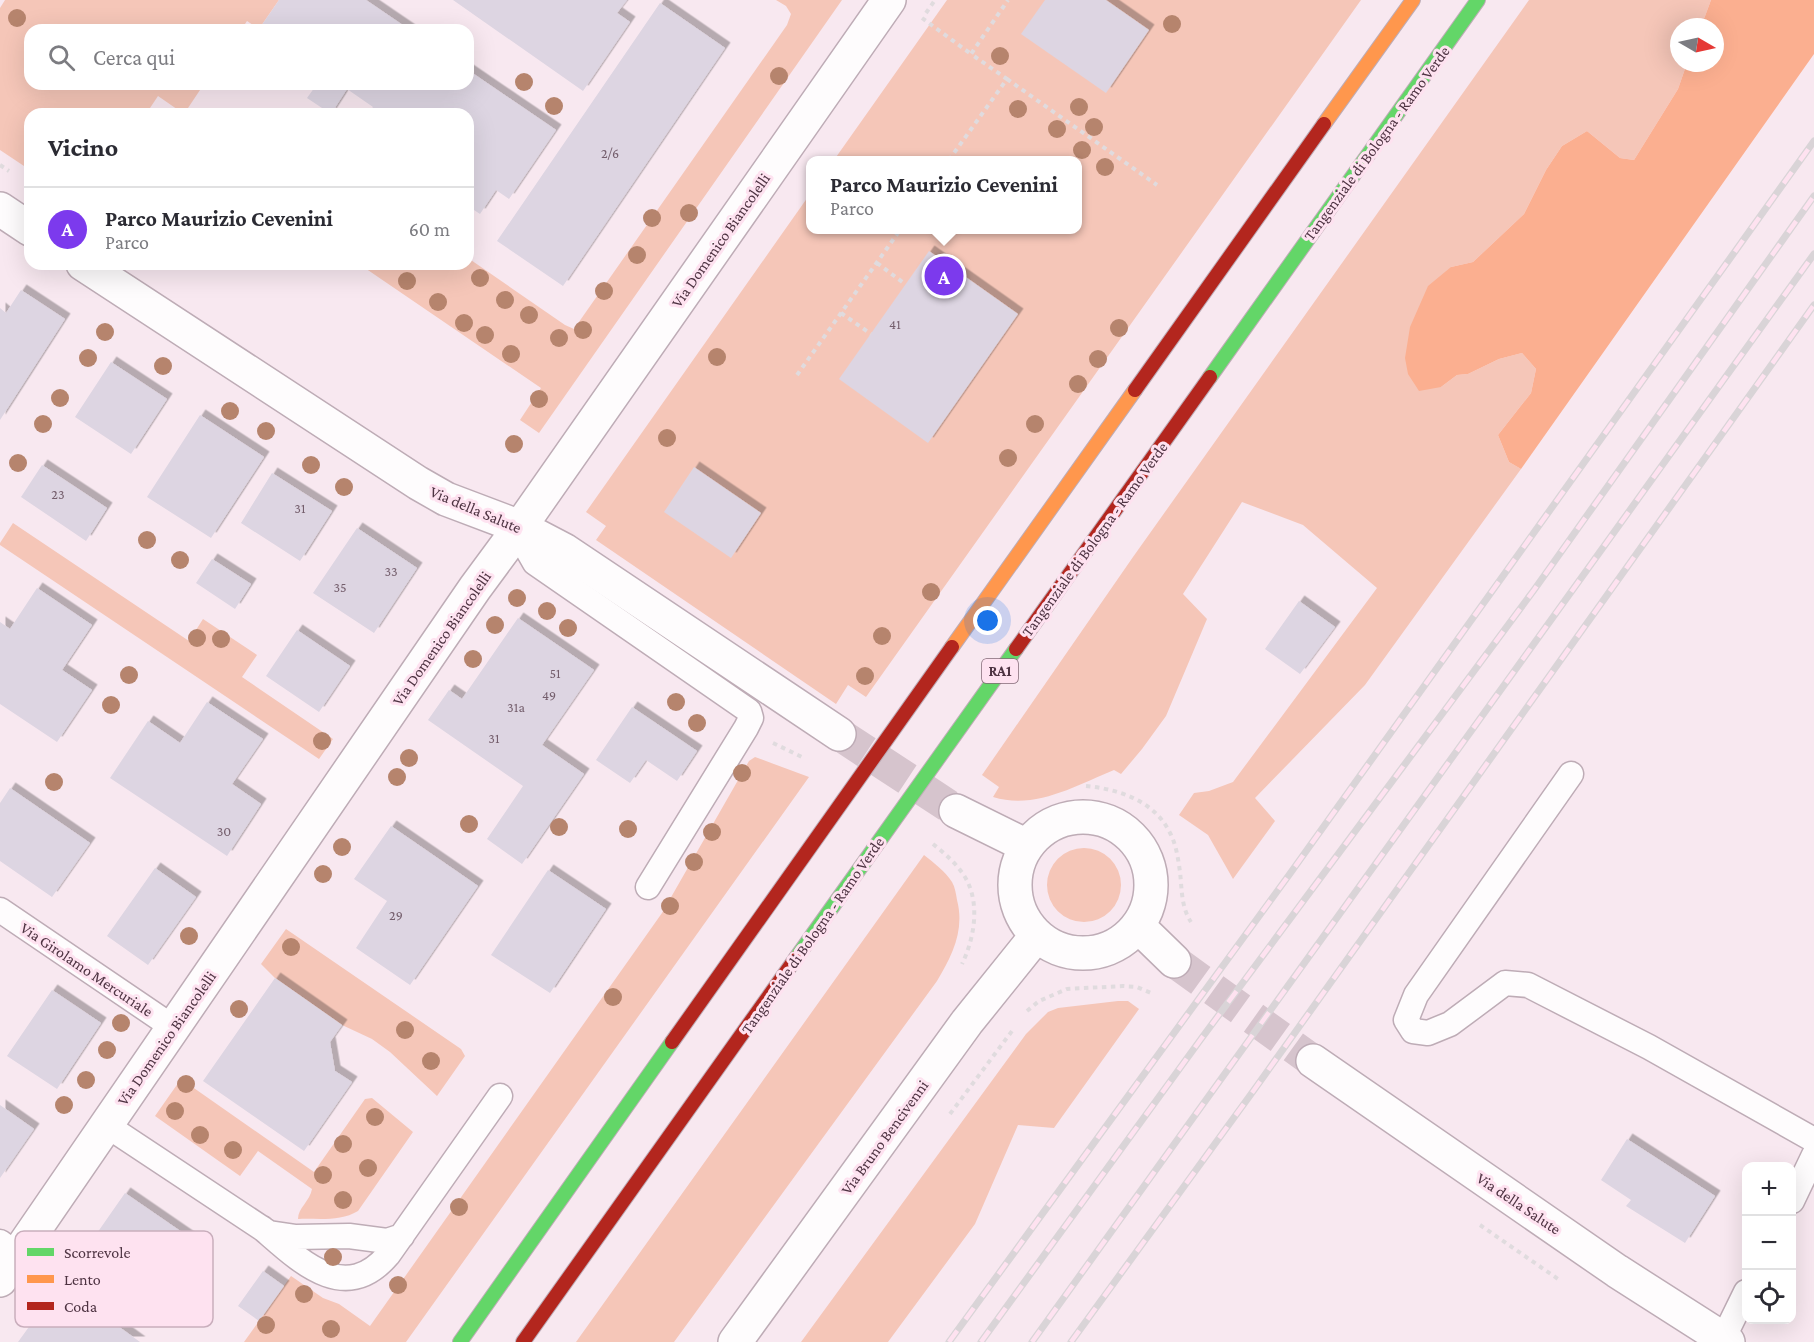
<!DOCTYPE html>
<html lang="it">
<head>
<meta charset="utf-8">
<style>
  body { margin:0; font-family:"Crimson Pro",serif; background:#f7f7f7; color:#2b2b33 }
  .controls { position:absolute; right:18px; bottom:18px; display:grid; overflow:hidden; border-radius:12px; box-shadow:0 6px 24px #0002 }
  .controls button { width:54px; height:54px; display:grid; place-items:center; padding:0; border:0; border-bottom:2px solid #e1e1e2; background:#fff; color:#2b2b33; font:30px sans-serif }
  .compass { position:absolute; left:1670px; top:18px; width:54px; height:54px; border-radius:50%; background:#fff; box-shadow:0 6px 24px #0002; rotate:99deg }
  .you { position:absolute; left:988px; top:621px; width:21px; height:21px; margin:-15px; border:4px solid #fff; border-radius:50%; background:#1a73e8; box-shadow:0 0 0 9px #1a73e833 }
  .badge { display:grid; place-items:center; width:39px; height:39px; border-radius:50%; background:#7c3aed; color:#fff; font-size:20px; font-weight:700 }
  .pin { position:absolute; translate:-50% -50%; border:3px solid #fff; box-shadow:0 2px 6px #0006 }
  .popup { position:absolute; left:806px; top:156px; width:276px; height:78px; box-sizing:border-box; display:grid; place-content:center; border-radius:12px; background:#fff; filter:drop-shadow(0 2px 4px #0005); font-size:20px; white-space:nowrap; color:#7c7c81 }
  .popup b { font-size:22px; color:#2b2b33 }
  .popup::after { content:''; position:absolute; left:50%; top:100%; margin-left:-12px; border:12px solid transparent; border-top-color:#fff }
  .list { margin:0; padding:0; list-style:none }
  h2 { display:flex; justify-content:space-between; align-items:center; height:78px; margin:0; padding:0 24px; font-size:26px }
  h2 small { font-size:20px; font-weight:400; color:#7c7c81 }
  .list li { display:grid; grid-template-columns:39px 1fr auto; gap:18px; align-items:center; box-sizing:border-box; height:84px; padding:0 24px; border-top:2px solid #e1e1e2 }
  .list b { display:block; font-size:22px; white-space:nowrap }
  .list p { margin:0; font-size:20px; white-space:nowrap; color:#7c7c81 }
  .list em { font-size:20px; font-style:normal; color:#7c7c81 }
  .icon { flex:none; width:33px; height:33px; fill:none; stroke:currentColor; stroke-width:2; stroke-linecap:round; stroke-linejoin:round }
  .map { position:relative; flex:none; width:1814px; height:1342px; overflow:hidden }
  .search { position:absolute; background:#fff; box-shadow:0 6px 24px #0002; left:24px; top:24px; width:450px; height:66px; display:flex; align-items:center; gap:15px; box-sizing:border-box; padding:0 21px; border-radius:18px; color:#7c7c81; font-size:22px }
  .panel { position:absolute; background:#fff; box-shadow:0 6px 24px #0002; left:24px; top:108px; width:450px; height:162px; border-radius:18px }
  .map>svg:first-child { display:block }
</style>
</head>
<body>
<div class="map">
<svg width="1814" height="1342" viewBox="0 0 1814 1342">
  <defs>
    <filter id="shadow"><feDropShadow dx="5.5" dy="-5.5" stdDeviation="0" flood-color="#0004"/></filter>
  </defs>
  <rect width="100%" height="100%" fill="#f8e8f0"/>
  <path fill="#f5c6b8" d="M5,0H279L259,29L247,21L241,30H30V84H204L184,114L158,96L146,114H30V170L0,150V8Z
    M776,0H842L539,433L520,420L541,388L359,264H468V258L565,325L574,329L787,25L791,14L786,6Z
    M947,0H1361L866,697L848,685L836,704L596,540L606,526L586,512L810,194V230H1078V160H834Z
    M1529,0H1711L1701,27H1679V63H1687L1678,89L1634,160L1620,158L1587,131L1562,146L1546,170L1524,214L1473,262L1451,267L1441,387L1457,375L1468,374L1499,359L1522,353L1536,369L1531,393L1498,435L1509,462L1521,469L1365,685L1255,798L1275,821L1233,879L1208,835L1179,815L1194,793L1209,791L1233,782L1377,588L1303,525L1242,502L1183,594L1207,619L1166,716L1142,749L1121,774L1114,770C1075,786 1035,810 993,797L999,787L982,775L1133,557Z
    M13,523L189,641L203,619L257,655L242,677L333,739L319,759L0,545V543Z
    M755,757L809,777L406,1342H244L291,1276L323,1298L339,1304L370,1326L662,913L749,761Z
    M1047 885a37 37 0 1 1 74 0a37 37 0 1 1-74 0Z
    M924,855C934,863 945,871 952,882C955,887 956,894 957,900C965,930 952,956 937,981L674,1342H576Z
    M286,929L461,1049L465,1056L437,1096L390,1052L372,1039L342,1025L275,978L261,964Z
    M1118,1001H1128L1139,1009L1054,1128L1018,1125L975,1224L888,1342H801L1026,1034L1048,1012L1058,1008Z
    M181,1079L314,1172L365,1099L372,1098L413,1132L358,1211C340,1222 319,1218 298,1219C298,1208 310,1201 312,1189L258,1151L240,1176L155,1116Z"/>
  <path fill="#fbaf90" d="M1711,0H1814V54L1521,469L1509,462L1498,435L1531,393L1536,369L1522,353L1499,359L1468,374L1457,375L1441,387L1419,391L1408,374L1405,358L1410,327L1428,286L1451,267L1473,262L1524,214L1546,170L1562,146L1587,131L1620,158L1634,160L1678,89L1687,63H1715V27H1701Z"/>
  <path fill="#ddd5e2" filter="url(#shadow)" d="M279,0H366L410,30H260L259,29Z
    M453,0H627L617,13L630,22L583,91Z
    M1045,0H1106L1149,30L1106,93L1021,34Z
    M660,3L725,48L563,286L497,241Z
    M468,70L556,130L509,199L496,190L480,214L468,206V185L474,176L468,171V114H368L373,107L347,89L331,114L307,98L317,84H468Z
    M929,251L1018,314L928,443L839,379Z
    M21,290L65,319L0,420V308L6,313Z
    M111,362L167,399L131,454L75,417Z
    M200,415L264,457L211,538L147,497Z
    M42,465L107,508L86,541L21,497Z
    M694,467L761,513L731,558L664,512Z
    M272,473L332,511L300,561L241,523Z
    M357,528L417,568L374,633L313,593Z
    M212,559L251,584L235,609L196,583Z
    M37,588L92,625L62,670L92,690L57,742L0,704V622L10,629Z
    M1299,601L1335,627L1300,674L1265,649Z
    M518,618L594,670L542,745L584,774L522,864L487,839L523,786L428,720L449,690L462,699Z
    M297,630L350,666L319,712L266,676Z
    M207,702L263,739L232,784L261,804L227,856L110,778L148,721L180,743Z
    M632,707L697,751L677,781L646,760L630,783L596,760Z
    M10,788L90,843L52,897L0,861V803Z
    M391,826L478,886L410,985L356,948L387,901L354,879Z
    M155,868L196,897L148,965L107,936Z
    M548,870L606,909L550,993L491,955Z
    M275,978L342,1025L330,1042L335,1071L352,1082L304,1151L203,1081Z
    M52,990L101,1023L57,1089L7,1056Z
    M0,1105L34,1129L0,1178Z
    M1627,1139L1715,1196L1685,1243L1626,1206L1631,1200L1601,1180Z
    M125,1193L205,1248L169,1302L88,1246Z
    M263,1271L284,1286L259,1321L238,1306Z
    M60,1284L140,1342H18Z"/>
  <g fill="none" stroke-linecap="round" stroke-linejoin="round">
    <path stroke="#d6c4cd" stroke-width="33" stroke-dasharray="33 16" stroke-linecap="butt" d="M839,734L956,811
      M1174,961L1313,1061"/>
    <g stroke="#beacb6" stroke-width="27">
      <path id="lane" d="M520,527L527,549L535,563L749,711L751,718L746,728L648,887
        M1571,774L1416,995L1406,1020L1413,1031L1428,1033L1450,1024L1505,983L1528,985L1649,1047L1814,1140
        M0,910L174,1028
        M106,1125L269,1233L296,1237L349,1236L387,1241L402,1236
        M1792,1201L1814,1155
        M262,1228C299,1260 344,1306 388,1255L500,1096
        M0,1242L18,1255
        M1723,1339L1746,1292"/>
    </g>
    <g stroke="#beacb6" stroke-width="36">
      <path id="street" d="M0,209L30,229
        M83,264L418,483L446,499L520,527L564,550L839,734
        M956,811L1027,846
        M1015 885a68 68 0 1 1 136 0a68 68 0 1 1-136 0Z
        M1138,926L1174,961
        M1313,1061L1617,1271L1728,1342
        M0,1280L475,588L520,527L889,0
        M735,1342L967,1022L1037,935"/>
    </g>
    <g stroke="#beacb6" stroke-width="16">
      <path id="fast" d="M1210,377L1478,0
        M796,958L1016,649
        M460,1342L672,1042"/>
    </g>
    <g stroke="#beacb6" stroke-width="16">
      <path id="slow" d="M1324,124L1413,0
        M952,647L1135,390"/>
    </g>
    <g stroke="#beacb6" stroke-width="16">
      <path id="jam" d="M1135,390L1324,124
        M1016,649L1210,377
        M672,1042L952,647
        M523,1342L796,958"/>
    </g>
    <path stroke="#e0dbde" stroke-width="4" stroke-dasharray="4.5 4.5" stroke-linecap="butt" d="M926,13L935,0
      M922,18L971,54
      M1007,79L1157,185
      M949,160L1007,79L971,54L1008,0
      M0,165L9,171
      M877,263L905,284
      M841,313L871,334
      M797,375L900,230
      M773,743L804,758
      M1086,786C1117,789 1153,800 1169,831C1176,843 1178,858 1180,872C1182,889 1181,907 1191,922
      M933,844C944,853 955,862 963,874C981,900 975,937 962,964
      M1027,1011L1039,1001L1067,989L1123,986L1137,987L1151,993
      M950,1114L1012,1031
      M1480,1225L1558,1279"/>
    <use href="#lane" stroke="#fefcfd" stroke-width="24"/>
    <use href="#street" stroke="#fefcfd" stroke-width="33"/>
    <use href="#fast" stroke="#63d668" stroke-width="14"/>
    <use href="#slow" stroke="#ff974d" stroke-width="14"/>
    <use href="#jam" stroke="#b3261e" stroke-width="14"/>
    <g stroke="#d9d4d7" stroke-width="7">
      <path id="rail" d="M949,1342L1289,875L1814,141
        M981,1342L1201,1039L1534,590L1814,196
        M1032,1342L1814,254
        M1071,1342L1254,1090L1814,305"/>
    </g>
    <use href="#rail" stroke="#fee2f0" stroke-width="4.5" stroke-dasharray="14" stroke-linecap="butt"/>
  </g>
  <g fill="#b6846d">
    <circle cx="17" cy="18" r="9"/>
    <circle cx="1172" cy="24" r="9"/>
    <circle cx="1000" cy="56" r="9"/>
    <circle cx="779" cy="76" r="9"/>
    <circle cx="524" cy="82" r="9"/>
    <circle cx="554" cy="106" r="9"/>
    <circle cx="1079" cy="107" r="9"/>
    <circle cx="1018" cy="109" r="9"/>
    <circle cx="1094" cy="127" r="9"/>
    <circle cx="1057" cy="129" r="9"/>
    <circle cx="1082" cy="150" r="9"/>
    <circle cx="1105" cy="167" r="9"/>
    <circle cx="689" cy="213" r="9"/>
    <circle cx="652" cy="218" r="9"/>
    <circle cx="637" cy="255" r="9"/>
    <circle cx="480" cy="278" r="9"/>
    <circle cx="407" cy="281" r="9"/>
    <circle cx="604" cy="291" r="9"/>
    <circle cx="505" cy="300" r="9"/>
    <circle cx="438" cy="302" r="9"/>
    <circle cx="529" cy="315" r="9"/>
    <circle cx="464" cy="323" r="9"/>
    <circle cx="1119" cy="328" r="9"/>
    <circle cx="583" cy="330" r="9"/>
    <circle cx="105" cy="332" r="9"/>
    <circle cx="485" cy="335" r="9"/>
    <circle cx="559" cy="338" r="9"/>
    <circle cx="511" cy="354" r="9"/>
    <circle cx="717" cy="357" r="9"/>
    <circle cx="88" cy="358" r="9"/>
    <circle cx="1098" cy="359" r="9"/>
    <circle cx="163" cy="366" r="9"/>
    <circle cx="1078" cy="384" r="9"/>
    <circle cx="60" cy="398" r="9"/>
    <circle cx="539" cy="399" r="9"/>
    <circle cx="230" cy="411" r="9"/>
    <circle cx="43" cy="424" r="9"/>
    <circle cx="1035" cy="424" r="9"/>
    <circle cx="266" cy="431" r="9"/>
    <circle cx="667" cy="438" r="9"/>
    <circle cx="514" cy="444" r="9"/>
    <circle cx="1008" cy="458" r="9"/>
    <circle cx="18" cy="463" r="9"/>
    <circle cx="311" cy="465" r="9"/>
    <circle cx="344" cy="487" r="9"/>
    <circle cx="147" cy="540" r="9"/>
    <circle cx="180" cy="560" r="9"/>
    <circle cx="931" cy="592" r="9"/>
    <circle cx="517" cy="598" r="9"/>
    <circle cx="547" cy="611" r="9"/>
    <circle cx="495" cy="625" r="9"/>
    <circle cx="568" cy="628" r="9"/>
    <circle cx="882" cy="636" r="9"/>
    <circle cx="197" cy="638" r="9"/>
    <circle cx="221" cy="639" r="9"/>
    <circle cx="473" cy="659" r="9"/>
    <circle cx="129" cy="675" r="9"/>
    <circle cx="865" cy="676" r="9"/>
    <circle cx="676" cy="702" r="9"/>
    <circle cx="111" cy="705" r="9"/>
    <circle cx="697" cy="723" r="9"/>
    <circle cx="322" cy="741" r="9"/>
    <circle cx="409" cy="758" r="9"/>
    <circle cx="742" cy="773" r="9"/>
    <circle cx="397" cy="777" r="9"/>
    <circle cx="54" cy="782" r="9"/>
    <circle cx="469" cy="824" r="9"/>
    <circle cx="559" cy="827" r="9"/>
    <circle cx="628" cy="829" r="9"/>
    <circle cx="712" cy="832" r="9"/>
    <circle cx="342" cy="847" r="9"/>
    <circle cx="694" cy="862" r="9"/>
    <circle cx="323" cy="874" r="9"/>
    <circle cx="670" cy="906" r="9"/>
    <circle cx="189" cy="936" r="9"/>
    <circle cx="291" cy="947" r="9"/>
    <circle cx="613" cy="997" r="9"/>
    <circle cx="239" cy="1009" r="9"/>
    <circle cx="121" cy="1023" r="9"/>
    <circle cx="405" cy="1030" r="9"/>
    <circle cx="107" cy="1050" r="9"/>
    <circle cx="431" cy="1061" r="9"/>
    <circle cx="86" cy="1080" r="9"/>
    <circle cx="186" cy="1084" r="9"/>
    <circle cx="64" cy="1105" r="9"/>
    <circle cx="175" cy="1111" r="9"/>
    <circle cx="375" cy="1117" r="9"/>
    <circle cx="200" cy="1135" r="9"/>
    <circle cx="343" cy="1144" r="9"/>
    <circle cx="233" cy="1150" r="9"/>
    <circle cx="368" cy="1168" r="9"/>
    <circle cx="323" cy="1175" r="9"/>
    <circle cx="343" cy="1200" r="9"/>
    <circle cx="459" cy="1207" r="9"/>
    <circle cx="333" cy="1257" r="9"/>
    <circle cx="398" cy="1285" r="9"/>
    <circle cx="304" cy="1294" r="9"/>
    <circle cx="266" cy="1325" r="9"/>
    <circle cx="331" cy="1329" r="9"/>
  </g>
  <g text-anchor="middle" stroke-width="6" stroke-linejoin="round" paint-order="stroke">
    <g font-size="14" fill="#745e6c">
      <text x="610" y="158">2/6</text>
      <text x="895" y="329">41</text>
      <text x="58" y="499">23</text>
      <text x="300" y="513">31</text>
      <text x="391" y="576">33</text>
      <text x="340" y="592">35</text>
      <text x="555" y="678">51</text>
      <text x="549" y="700">49</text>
      <text x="516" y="712">31a</text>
      <text x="494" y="743">31</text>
      <text x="224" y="836">30</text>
      <text x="396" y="920">29</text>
    </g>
    <rect fill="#fee2f0" stroke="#836876" stroke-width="1.5" x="982" y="659" width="36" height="24" rx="4.5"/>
    <g font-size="15" font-weight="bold" fill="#4e3342">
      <text x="1000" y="676">RA1</text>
    </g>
    <g font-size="16" fill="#4e3342" stroke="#fee2f0">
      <text transform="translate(1376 143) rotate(-54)" y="6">Tangenziale di Bologna - Ramo Verde</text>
      <text transform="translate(720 240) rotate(-55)" y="6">Via Domenico Biancolelli</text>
      <text transform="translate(476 509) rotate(23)" y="6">Via della Salute</text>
      <text transform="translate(1094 539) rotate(-54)" y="6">Tangenziale di Bologna - Ramo Verde</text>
      <text transform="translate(441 638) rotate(-55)" y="6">Via Domenico Biancolelli</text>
      <text transform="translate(812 935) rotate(-55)" y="6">Tangenziale di Bologna - Ramo Verde</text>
      <text transform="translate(87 969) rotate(34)" y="6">Via Girolamo Mercuriale</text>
      <text transform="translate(166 1038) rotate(-55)" y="6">Via Domenico Biancolelli</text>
      <text transform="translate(884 1137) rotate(-54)" y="6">Via Bruno Bencivenni</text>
      <text transform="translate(1519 1203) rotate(34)" y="6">Via della Salute</text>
    </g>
  </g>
  <rect x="15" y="1231" width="198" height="96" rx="9" fill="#fee2f0" stroke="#c9aebc" stroke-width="1.5"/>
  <rect x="27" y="1248" width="27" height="8" fill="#63d668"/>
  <rect x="27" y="1275" width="27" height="8" fill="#ff974d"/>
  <rect x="27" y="1302" width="27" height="8" fill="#b3261e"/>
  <g font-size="16" fill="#4e3342">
    <text x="64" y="1258">Scorrevole</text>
    <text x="64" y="1285">Lento</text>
    <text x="64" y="1312">Coda</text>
  </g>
</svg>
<div class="controls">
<button>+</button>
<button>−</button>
<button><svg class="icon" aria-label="locate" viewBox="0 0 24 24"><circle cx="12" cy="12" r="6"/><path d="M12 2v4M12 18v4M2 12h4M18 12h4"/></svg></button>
</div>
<svg class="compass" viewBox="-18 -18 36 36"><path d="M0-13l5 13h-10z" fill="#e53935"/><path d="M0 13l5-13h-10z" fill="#7c7c81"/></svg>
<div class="you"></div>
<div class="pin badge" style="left:944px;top:276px">A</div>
<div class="popup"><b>Parco Maurizio Cevenini</b>Parco</div>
<div class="search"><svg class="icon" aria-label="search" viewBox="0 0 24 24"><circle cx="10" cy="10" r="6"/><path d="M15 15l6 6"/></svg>Cerca qui</div>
<section class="panel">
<h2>Vicino<small></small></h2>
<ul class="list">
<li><span class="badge">A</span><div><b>Parco Maurizio Cevenini</b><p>Parco</p></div><em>60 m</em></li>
</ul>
</section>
</div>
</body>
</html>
